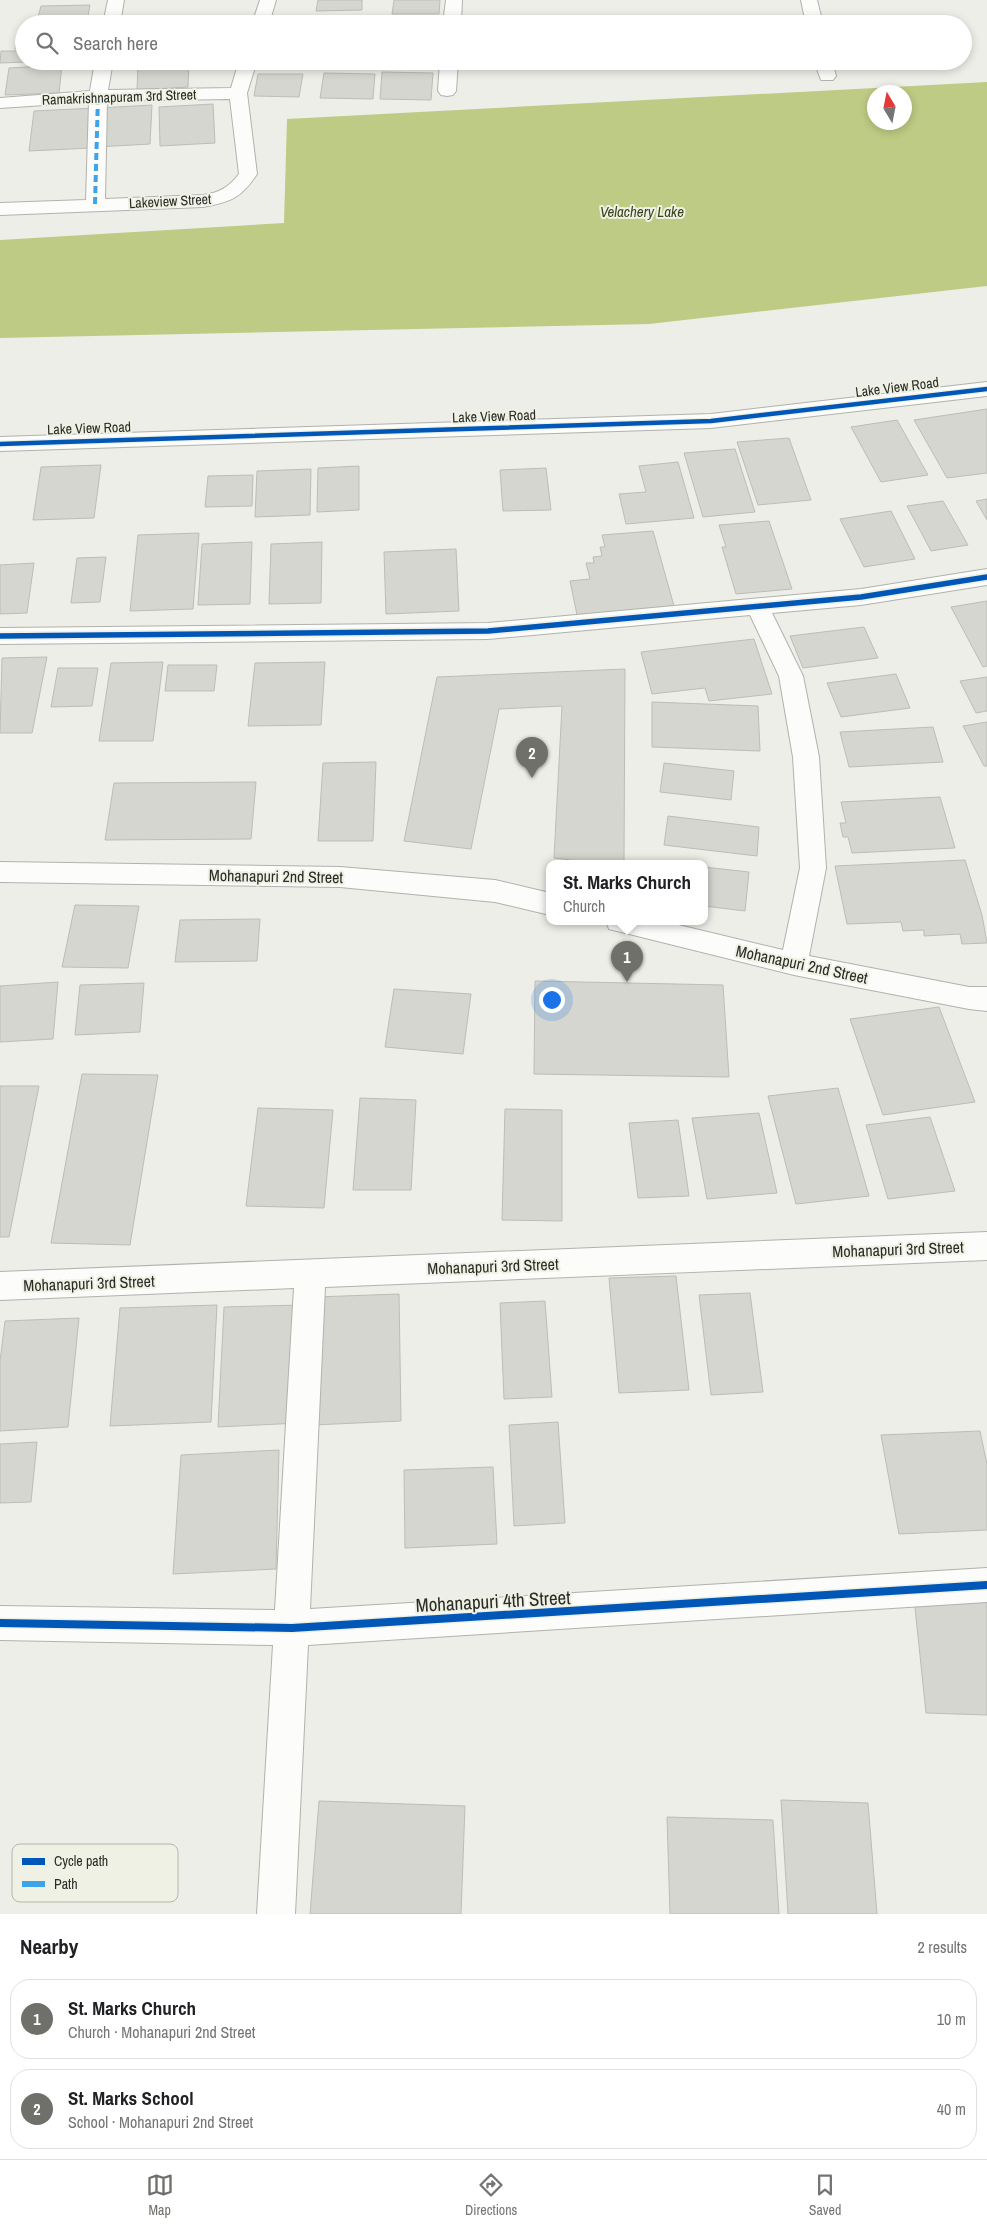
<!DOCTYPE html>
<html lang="en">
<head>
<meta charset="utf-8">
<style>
  body { margin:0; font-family:"Archivo Narrow",sans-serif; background:#f2f2f2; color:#202124 }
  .compass { position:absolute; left:867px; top:85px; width:45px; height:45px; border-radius:50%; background:#fff; box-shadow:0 2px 8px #0003; rotate:350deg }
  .you { position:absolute; left:551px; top:999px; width:18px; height:18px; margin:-12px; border:4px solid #fff; border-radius:50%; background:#1a73e8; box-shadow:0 0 0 8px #1a73e833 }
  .badge { display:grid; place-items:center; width:32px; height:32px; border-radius:50%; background:#6f706a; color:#fff; font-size:16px; font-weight:700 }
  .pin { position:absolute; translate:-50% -41px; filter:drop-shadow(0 1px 2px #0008) }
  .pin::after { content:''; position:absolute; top:26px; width:18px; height:15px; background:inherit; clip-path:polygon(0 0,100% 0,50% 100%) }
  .popup { position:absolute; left:546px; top:860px; width:162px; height:65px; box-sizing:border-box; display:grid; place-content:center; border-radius:10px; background:#fff; filter:drop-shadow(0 1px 4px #0005); font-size:16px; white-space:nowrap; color:#757577 }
  .popup b { font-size:19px; color:#202124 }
  .popup::after { content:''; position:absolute; left:50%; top:100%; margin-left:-10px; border:10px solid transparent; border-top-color:#fff }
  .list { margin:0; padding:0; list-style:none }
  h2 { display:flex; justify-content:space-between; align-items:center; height:65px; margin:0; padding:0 20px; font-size:21px }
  h2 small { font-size:16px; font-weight:400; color:#757577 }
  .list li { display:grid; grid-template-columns:32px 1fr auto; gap:15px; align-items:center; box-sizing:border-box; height:80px; margin:0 10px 10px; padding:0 10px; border:1px solid #e0e0e0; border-radius:20px }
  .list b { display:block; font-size:19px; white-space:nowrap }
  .list p { margin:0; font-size:16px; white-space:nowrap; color:#757577 }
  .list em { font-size:16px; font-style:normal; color:#757577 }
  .icon { flex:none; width:28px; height:28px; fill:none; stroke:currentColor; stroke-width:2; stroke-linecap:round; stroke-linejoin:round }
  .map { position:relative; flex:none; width:987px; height:1914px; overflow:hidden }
  .search { position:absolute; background:#fff; box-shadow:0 2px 8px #0003; left:15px; right:15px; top:15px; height:55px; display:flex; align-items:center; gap:12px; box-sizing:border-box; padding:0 18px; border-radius:28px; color:#757577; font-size:19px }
  .sheet { height:245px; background:#fff }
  nav { display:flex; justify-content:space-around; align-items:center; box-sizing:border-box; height:70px; border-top:1px solid #e0e0e0; background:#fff; font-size:14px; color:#757577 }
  nav a { display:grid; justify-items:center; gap:2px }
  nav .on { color:#6f706a }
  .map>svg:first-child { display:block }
</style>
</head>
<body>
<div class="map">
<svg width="987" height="1914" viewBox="0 0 987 1914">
  <rect width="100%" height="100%" fill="#edeee7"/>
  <path fill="#bdcb84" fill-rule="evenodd" d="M987,82V286L649,324L0,338V240L284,223L287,119ZM874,92H904V122H874Z"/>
  <path fill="#d5d6d0" stroke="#bcbdb8" d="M318,0H362V10L316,11Z
    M394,0H440L439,14H392Z
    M90,5L87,21H37L41,6Z
    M17,38H24V49H15Z
    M1,51H24V61H54L0,63Z
    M189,61L188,87L137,90L138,63Z
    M266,61H296V66L265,65Z
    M62,65L59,93L5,95L9,68Z
    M382,72L433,73L431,100L380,99Z
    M324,73L375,74L373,99L320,98Z
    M258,74H303L299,97L254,96Z
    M213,104L215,143L160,146L159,107Z
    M152,105L150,144L96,147L99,108Z
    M95,108L91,148L29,151L34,111Z
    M987,409V473L947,478L914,420Z
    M897,420L928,475L881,482L851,427Z
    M789,438L811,500L758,505L737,442Z
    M735,449L755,512L703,517L684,453Z
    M678,462L694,518L626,524L619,494L646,492L639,466Z
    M101,465L94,518L33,520L41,467Z
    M359,466V510L317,512L318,468Z
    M546,468L551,510L503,511L500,470Z
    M311,469L310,515L255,517L257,471Z
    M253,475L252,506L205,507L208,476Z
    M987,499V520L976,501Z
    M943,501L968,545L931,551L907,506Z
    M891,511L915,559L864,567L840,519Z
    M769,521L792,589L736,594L722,547H726L719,525Z
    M653,531L674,606L577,615L570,581L590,579L586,563H594L593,557L602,556L600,547H605L602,535Z
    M199,533L193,609L130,611L138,535Z
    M252,542L250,604L198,605L202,544Z
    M322,542L321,603L269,604L271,544Z
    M456,549L459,611L386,614L384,552Z
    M106,557L100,602L71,603L77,558Z
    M34,563L27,613L0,614V565Z
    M987,601V666L983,667L951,607Z
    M864,627L878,658L803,668L790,636Z
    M754,639L772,694L709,701L705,688L652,694L641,652Z
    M47,657L32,733H0L2,658Z
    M163,662L153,741H99L111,663Z
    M325,662L321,725L248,726L255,663Z
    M168,665H217L214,691H165Z
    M58,668H98L92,706L51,707Z
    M625,669L624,863H595L554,858L562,706L499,709L471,849L404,841L437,677Z
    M896,674L910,708L841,717L827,683Z
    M987,677V711L976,713L960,681Z
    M652,702L758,706L760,751L652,747Z
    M987,722V766H984L963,726Z
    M933,727L943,762L849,767L840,732Z
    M376,762L373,841H318L323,763Z
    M664,763L734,771L731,800L660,792Z
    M256,782L251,839L105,840L114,783Z
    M940,797L955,848L852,853L848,837H843L840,823H846L841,802Z
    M668,816L759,827L757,856L664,845Z
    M965,860L982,915L987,943L962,944L960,934L924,936V930L903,931L901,922L847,924L835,866Z
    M704,867L749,872L745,911L704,906Z
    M75,905L139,906L128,968L62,967Z
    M260,919L257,961L175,962L180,920Z
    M535,981L723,985L729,1077L534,1074Z
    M58,982L53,1039L0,1042V986Z
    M144,983L140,1032L75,1035L80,985Z
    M394,989L471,994L463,1054L385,1047Z
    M939,1007L975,1102L883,1115L850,1019Z
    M82,1074L158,1075L130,1245L51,1243Z
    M0,1086H39L9,1237H0Z
    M838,1088L869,1196L796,1204L768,1096Z
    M360,1098L416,1100L411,1190H353Z
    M258,1108L333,1110L324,1208L246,1206Z
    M505,1109L562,1110V1221L502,1220Z
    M759,1113L777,1193L707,1199L692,1118Z
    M930,1117L955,1191L888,1199L866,1125Z
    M678,1120L689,1196L638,1198L629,1123Z
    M676,1276L689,1390L619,1393L609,1278Z
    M750,1293L763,1392L711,1395L699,1295Z
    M399,1294L401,1421L313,1425L315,1297Z
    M545,1301L552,1397L504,1399L500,1303Z
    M217,1305L211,1422L110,1426L120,1308Z
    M301,1305L299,1423L218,1427L224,1307Z
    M79,1318L68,1427L0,1431V1361L5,1321Z
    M558,1422L565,1523L514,1526L509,1425Z
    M980,1431L987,1464V1530L899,1534L881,1435Z
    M37,1442L31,1502L0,1503V1444Z
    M279,1450L276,1569L173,1574L181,1455Z
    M493,1467L497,1544L405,1548L404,1470Z
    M914,1598L987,1600V1715L926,1713Z
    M781,1800L868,1803L877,1914H788Z
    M319,1801L465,1806L461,1914H310Z
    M667,1817L773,1820L779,1914H670Z"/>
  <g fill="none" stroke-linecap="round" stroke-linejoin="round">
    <g stroke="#b1b2ad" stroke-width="2">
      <path id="minor" d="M108,0H124L120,24H103Z
        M260,0H276L269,24H252Z
        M446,0H462L461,24H443Z
        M801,0H817L823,24H806Z
        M95,61H113L108,90L231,88L239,61H257L247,93L257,174C241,198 231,202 203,207L0,215V203L86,200L89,102L0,108V98L90,91ZM230,99L239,174C229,187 219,193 203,195L105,199L107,101Z
        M440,61H458L456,91L453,95L447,96L441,95L438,91Z
        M814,61H832L836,76L833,80H821Z
        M987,382V396L711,428L0,451V437L711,414Z
        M987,569V585L861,605L772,613L803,676L819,757L826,868L809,956L969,987H987V1011L969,1009L794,975L609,929L606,921H662L783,950L800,868L793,757L779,676L750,615L488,639L0,644V628L488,623L861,589Z
        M0,862L340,867L495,880L550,893V915L495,902L340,887L0,882Z
        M987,1232V1260L325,1287L310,1609L987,1568V1602L308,1645L295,1914H257L273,1645L0,1640V1606L275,1610L294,1288L0,1300V1272Z"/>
    </g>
    <use href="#minor" fill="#fcfcfb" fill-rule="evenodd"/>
    <path stroke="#3ea3eb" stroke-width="4" stroke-dasharray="7 4" stroke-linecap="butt" d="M95,204L98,96"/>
    <g stroke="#eef1e4" stroke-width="7">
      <path id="cycleway-far2" d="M0,444L711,421L987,389"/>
    </g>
    <g stroke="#eef1e4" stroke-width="9">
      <path id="cycleway-far1" d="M0,636L488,631L861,597L987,577"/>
    </g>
    <g stroke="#eef1e4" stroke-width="11">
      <path id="cycleway" d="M0,1623L292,1628L987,1585"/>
    </g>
    <use href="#cycleway-far2" stroke="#0057b8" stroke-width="4.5"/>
    <use href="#cycleway-far1" stroke="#0057b8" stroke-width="5.5"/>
    <use href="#cycleway" stroke="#0057b8" stroke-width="8"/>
  </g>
  <g text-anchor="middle" stroke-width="4" stroke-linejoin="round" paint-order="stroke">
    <g font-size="14" fill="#2b2c27" stroke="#eef1e4">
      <text transform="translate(119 97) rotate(-2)" y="5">Ramakrishnapuram 3rd Street</text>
      <text transform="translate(170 201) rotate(-3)" y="5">Lakeview Street</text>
      <text transform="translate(897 387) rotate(-7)" y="5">Lake View Road</text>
      <text transform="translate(494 416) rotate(-2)" y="5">Lake View Road</text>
      <text transform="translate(89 428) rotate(-2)" y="5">Lake View Road</text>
    </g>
    <g font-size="15" font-style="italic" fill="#3a4219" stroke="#eef1e4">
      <text x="642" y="217">Velachery Lake</text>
    </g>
    <g font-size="16" fill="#2b2c27" stroke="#eef1e4">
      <text transform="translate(276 876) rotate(1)" y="6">Mohanapuri 2nd Street</text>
      <text transform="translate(802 964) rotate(12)" y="6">Mohanapuri 2nd Street</text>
      <text transform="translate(898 1249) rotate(-2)" y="6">Mohanapuri 3rd Street</text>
      <text transform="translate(493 1266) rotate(-2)" y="6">Mohanapuri 3rd Street</text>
      <text transform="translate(89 1283) rotate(-2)" y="6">Mohanapuri 3rd Street</text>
    </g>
    <g font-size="19" fill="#2b2c27" stroke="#eef1e4">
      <text transform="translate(493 1601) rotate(-3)" y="7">Mohanapuri 4th Street</text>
    </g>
  </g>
  <rect x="12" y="1844" width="166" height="58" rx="8" fill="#eef1e4" stroke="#b4b6ab" stroke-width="1"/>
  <rect x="22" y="1858" width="23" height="7" fill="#0057b8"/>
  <rect x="22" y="1881" width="23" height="6" fill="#3ea3eb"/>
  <g font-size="14" fill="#2b2c27">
    <text x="54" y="1866">Cycle path</text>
    <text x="54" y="1889">Path</text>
  </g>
</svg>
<svg class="compass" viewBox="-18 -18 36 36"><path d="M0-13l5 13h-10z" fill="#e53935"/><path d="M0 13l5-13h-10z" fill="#757577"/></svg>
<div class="you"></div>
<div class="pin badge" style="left:627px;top:982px">1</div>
<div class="popup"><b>St. Marks Church</b>Church</div>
<div class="pin badge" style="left:532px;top:778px">2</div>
<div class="search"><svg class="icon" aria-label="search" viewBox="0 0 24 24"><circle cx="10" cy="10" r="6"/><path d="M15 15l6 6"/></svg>Search here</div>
</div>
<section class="sheet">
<h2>Nearby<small>2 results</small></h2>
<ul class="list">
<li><span class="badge">1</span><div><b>St. Marks Church</b><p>Church · Mohanapuri 2nd Street</p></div><em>10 m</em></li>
<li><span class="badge">2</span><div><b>St. Marks School</b><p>School · Mohanapuri 2nd Street</p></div><em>40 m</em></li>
</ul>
</section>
<nav>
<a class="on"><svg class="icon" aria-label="map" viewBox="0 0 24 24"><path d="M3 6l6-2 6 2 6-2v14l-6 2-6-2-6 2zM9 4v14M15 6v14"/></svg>Map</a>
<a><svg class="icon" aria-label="directions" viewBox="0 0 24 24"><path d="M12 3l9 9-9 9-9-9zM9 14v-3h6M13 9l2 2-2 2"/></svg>Directions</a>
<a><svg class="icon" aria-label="saved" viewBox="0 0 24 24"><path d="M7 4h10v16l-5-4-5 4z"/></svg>Saved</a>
</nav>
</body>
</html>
